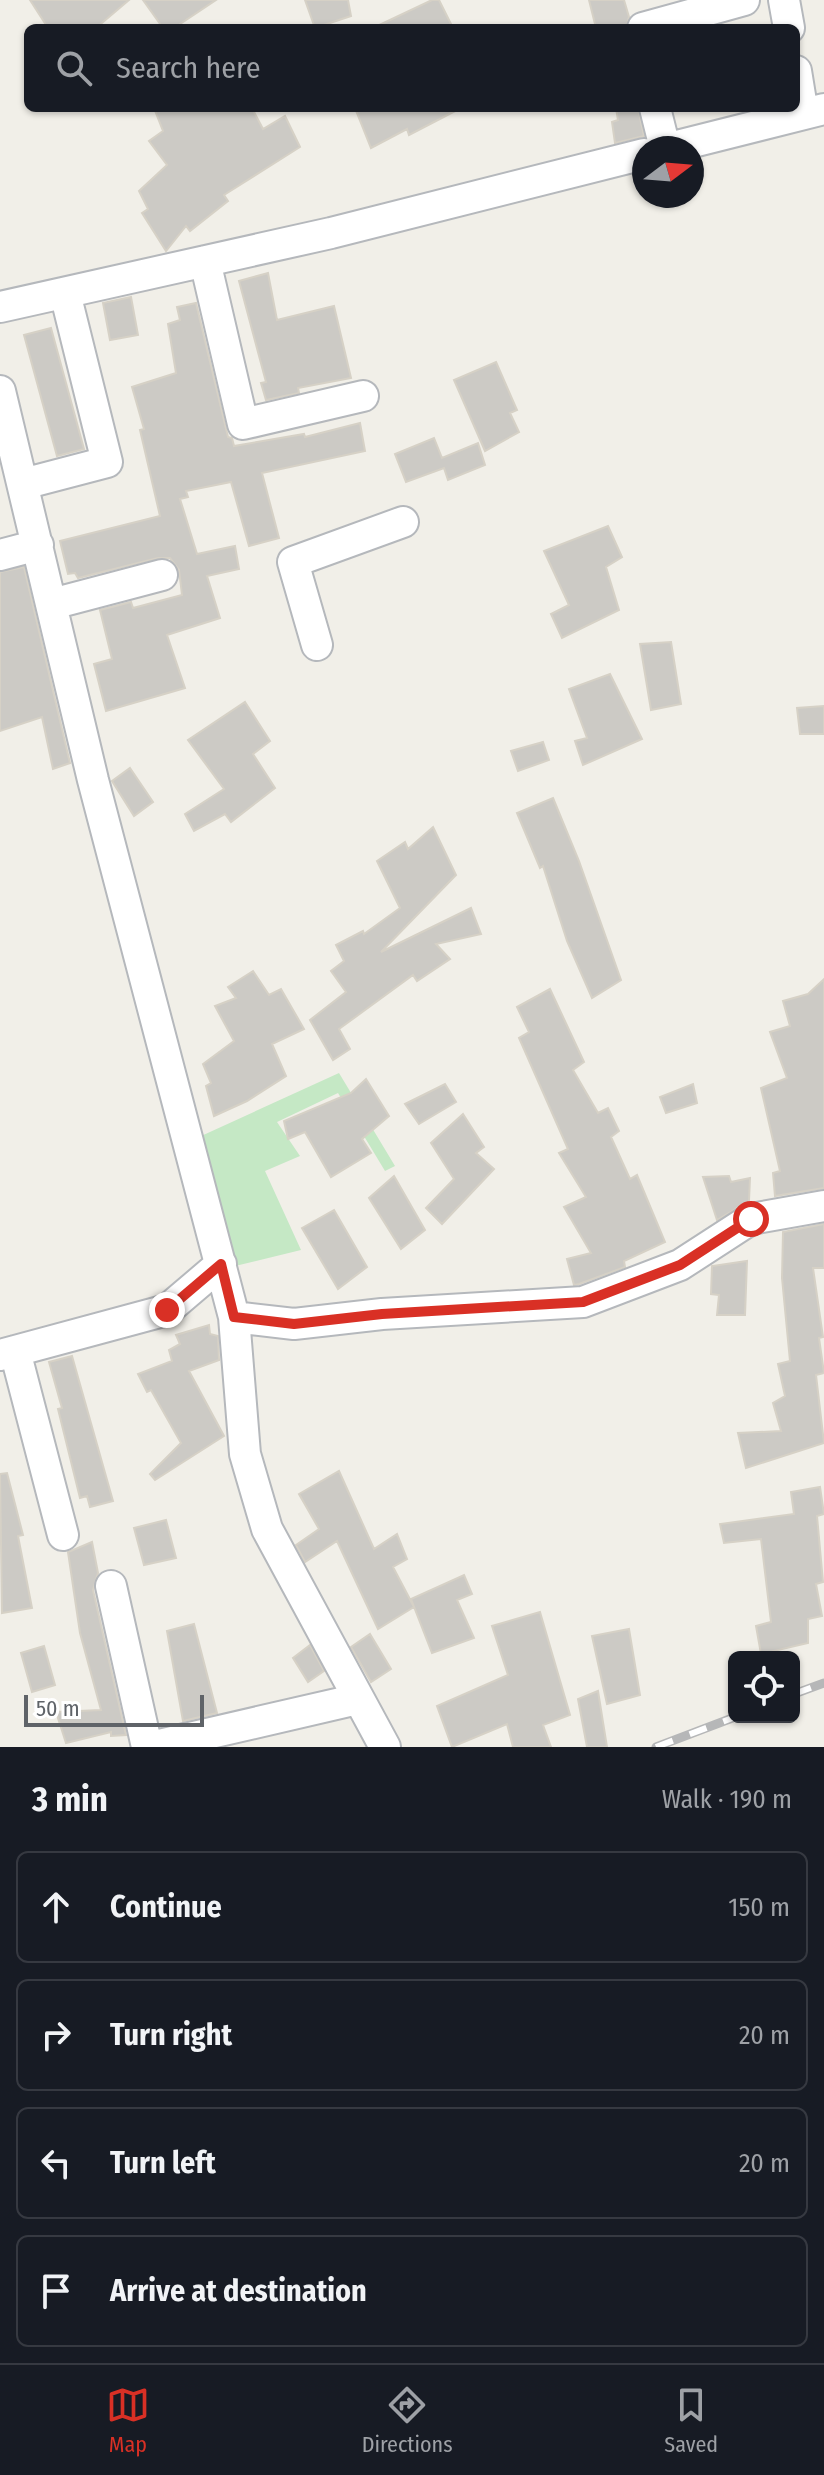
<!DOCTYPE html>
<html lang="en">
<head>
<meta charset="utf-8">
<style>
  body { margin:0; font-family:"Fira Sans Condensed",sans-serif; background:#242831; color:#f1f3f6 }
  .controls { position:absolute; right:24px; bottom:24px; display:grid; overflow:hidden; border-radius:12px; box-shadow:0 2px 6px #0004 }
  .controls button { width:72px; height:72px; display:grid; place-items:center; padding:0; border:0; border-bottom:2px solid #363941; background:#171b24; color:#f1f3f6; font:40px sans-serif }
  .compass { position:absolute; left:632px; top:136px; width:72px; height:72px; border-radius:50%; background:#171b24; box-shadow:0 2px 6px #0004; rotate:74deg }
  .scale { position:absolute; left:24px; bottom:20px; width:180px; box-sizing:border-box; padding-left:8px; border:4px solid #5f6368; border-top:0; font-size:22px; line-height:28px; white-space:nowrap; color:#5f6368; -webkit-text-stroke:6px #fff; paint-order:stroke }
  .stop { position:absolute; width:24px; height:24px; margin:-18px; border:6px solid #d93025; border-radius:50%; background:#fff }
  .stop.end { background:#d93025; border-color:#fff; box-shadow:0 2px 8px #0008 }
  .list { margin:0; padding:0; list-style:none }
  h2 { display:flex; justify-content:space-between; align-items:center; height:104px; margin:0; padding:0 32px; font-size:34px }
  h2 small { font-size:26px; font-weight:400; color:#9ea1a6 }
  .list li { display:grid; grid-template-columns:52px 1fr auto; gap:24px; align-items:center; box-sizing:border-box; height:112px; margin:0 16px 16px; padding:0 16px; border:2px solid #363941; border-radius:12px }
  .list b { display:block; font-size:30px; white-space:nowrap }
  .list em { font-size:26px; font-style:normal; color:#9ea1a6 }
  .icon { flex:none; width:44px; height:44px; fill:none; stroke:currentColor; stroke-width:2; stroke-linecap:round; stroke-linejoin:round }
  .map { position:relative; flex:none; width:824px; height:1747px; overflow:hidden }
  .search { position:absolute; background:#171b24; box-shadow:0 2px 6px #0004; left:24px; right:24px; top:24px; height:88px; display:flex; align-items:center; gap:20px; box-sizing:border-box; padding:0 28px; border-radius:12px; color:#9ea1a6; font-size:30px }
  .sheet { height:616px; background:#171b24 }
  nav { display:flex; justify-content:space-around; align-items:center; box-sizing:border-box; height:112px; border-top:2px solid #363941; background:#171b24; font-size:22px; color:#9ea1a6 }
  nav a { display:grid; justify-items:center; gap:4px }
  nav .on { color:#d93025 }
  .map>svg:first-child { display:block }
</style>
</head>
<body>
<div class="map">
<svg width="824" height="1747" viewBox="0 0 824 1747">
  <rect width="100%" height="100%" fill="#f1efe8"/>
  <path fill="#c5e8c5" d="M339,1073L395,1166L385,1171L338,1093L277,1122L300,1156L265,1171L301,1250L231,1267L199,1137Z"/>
  <path fill="#cccac5" stroke="#d6d1c6" stroke-width="2" d="M30,0H129L96,28H48Z
    M143,0H216L174,28H163Z
    M305,0H348L351,16L315,28Z
    M432,0H439L453,28H373Z
    M589,0H624L629,17L626,28H596Z
    M154,108H252L263,129L285,116L300,147L224,195L228,201L190,231L186,226L166,251L142,213L148,209L139,191L167,165L149,141L163,131Z
    M355,108H461L409,135L407,129L371,148Z
    M616,108H638L644,136L615,143L612,122L618,120Z
    M268,273L277,320L334,306L351,378L298,388L299,393L266,400L261,383L266,382L239,281Z
    M131,297L138,335L110,340L103,303Z
    M196,303L228,437L232,438L234,446L304,434L305,437L360,423L365,451L262,473L279,538L249,546L231,482L186,491L188,497L180,499L197,554L235,546L239,569L207,576L220,618L167,635L185,688L106,711L94,664L112,659L100,610L131,602L133,608L182,595L179,570L170,558H158L78,578L75,573L68,574L60,541L160,516L140,430L144,429L132,387L176,373L168,324L180,320L177,307Z
    M51,328L84,449L57,456L24,335Z
    M496,362L517,410L510,413L519,432L485,451L454,380Z
    M434,438L442,458L478,443L485,465L448,480L444,468L406,482L395,454Z
    M608,526L622,557L606,567L619,610L562,638L551,614L569,605L544,551Z
    M24,567L70,763L53,769L42,717L0,731V572Z
    M671,642L681,704L651,710L640,644Z
    M610,674L642,739L583,765L575,741L587,738L569,689Z
    M245,702L270,741L253,754L275,788L231,822L225,814L194,831L185,814L224,789L188,740Z
    M824,706V734H800L797,708Z
    M543,742L549,760L518,771L511,751Z
    M130,768L153,802L134,816L112,781Z
    M553,798L579,861L621,980L592,998L567,941L543,866L540,868L517,813Z
    M433,827L456,875L381,952L471,908L481,934L436,944L450,959L417,981L413,975L339,1029L350,1049L333,1060L310,1020L346,992L331,971L344,961L336,945L363,931L364,934L400,908L377,861L405,842L408,849Z
    M253,971L269,995L281,989L304,1029L272,1044L286,1076L247,1101L214,1116L206,1086L211,1083L203,1064L234,1041L215,1006L236,998L228,987Z
    M824,979V1188L775,1196L773,1173L780,1171L761,1088L787,1078L770,1032L790,1026L783,1001L808,994Z
    M550,989L584,1062L573,1070L598,1113L608,1108L619,1131L611,1137L630,1179L637,1175L665,1242L624,1261L625,1267L579,1284L574,1285L567,1259L591,1253L564,1207L586,1197L559,1153L568,1149L519,1038L529,1032L517,1007Z
    M366,1079L389,1116L362,1139L371,1153L331,1177L305,1132L288,1139L284,1121L351,1093Z
    M445,1084L456,1102L419,1124L405,1104Z
    M693,1084L697,1103L666,1113L660,1097Z
    M463,1114L484,1147L476,1153L494,1169L442,1224L426,1208L454,1179L431,1143Z
    M394,1176L425,1230L401,1249L369,1198Z
    M729,1176L731,1182L750,1178L749,1201L717,1220L703,1177Z
    M334,1210L367,1267L338,1289L302,1228Z
    M824,1224V1268H813L823,1337L819,1338L824,1373L816,1375L824,1443L746,1468L738,1433L781,1431L773,1403L785,1396L778,1364L790,1361L782,1278L783,1232Z
    M747,1261L745,1315H717L719,1295L711,1294L712,1266Z
    M209,1325L210,1334L218,1336L219,1360L189,1371L224,1436L155,1480L150,1474L181,1443L151,1390L147,1392L138,1374L172,1361L169,1350L180,1344L176,1335Z
    M72,1356L113,1501L90,1507L87,1496L80,1498L58,1409L62,1408L49,1362Z
    M339,1471L374,1549L397,1534L407,1559L393,1567L414,1607L378,1629L337,1541L305,1562L296,1545L319,1529L299,1494Z
    M7,1473L23,1535L18,1536L32,1608L2,1613L0,1474Z
    M820,1487L824,1514L817,1516L823,1582L816,1584L822,1616L808,1619V1643L761,1654L756,1626L771,1622L761,1539L724,1543L720,1524L794,1514L791,1492Z
    M166,1520L176,1558L144,1565L134,1528Z
    M92,1542L98,1573L93,1590L126,1735L111,1736V1732L66,1743L56,1712L101,1710L80,1633L68,1552Z
    M464,1575L472,1594L457,1600L474,1638L432,1653L411,1599Z
    M540,1612L570,1715L543,1725L551,1747H513L507,1724L452,1747L437,1706L508,1675L492,1626Z
    M194,1624L217,1713L183,1721L167,1631Z
    M629,1629L640,1695L607,1704L592,1636Z
    M370,1634L391,1669L371,1682L351,1647Z
    M310,1645L324,1671L308,1682L293,1658Z
    M44,1646L55,1685L32,1692L21,1653Z
    M598,1691L607,1747H587L578,1699Z"/>
  <g fill="none" stroke-linecap="round" stroke-linejoin="round">
    <g stroke="#b5b8bc" stroke-width="34">
      <path id="street" d="M784,0L789,28
        M643,28L744,0
        M796,71L803,114
        M655,108L665,148
        M669,148L824,109
        M205,261L243,424L363,396
        M0,307L331,233L644,154
        M0,391L93,780L234,1317L245,1454L267,1529L385,1747
        M23,484L107,462L65,293
        M0,555L38,545
        M52,604L162,575
        M317,645L293,562L403,522
        M234,1317L294,1324L382,1314L583,1302L680,1265L751,1219L824,1206
        M15,1351L63,1535
        M0,1355L167,1310L221,1264
        M111,1586L147,1747
        M150,1747L358,1699"/>
    </g>
    <use href="#street" stroke="#fff" stroke-width="30"/>
    <g stroke="#b6b7b8" stroke-width="9">
      <path id="rail" d="M794,1694L824,1683
        M656,1747L735,1717"/>
    </g>
    <use href="#rail" stroke="#fff" stroke-width="6" stroke-dasharray="18" stroke-linecap="butt"/>
  </g>
  <g fill="none" stroke-linecap="round" stroke-linejoin="round">
    <path stroke="#d93025" stroke-width="10" d="M167,1310L221,1264L234,1317L294,1324L382,1314L583,1302L680,1265L751,1219"/>
  </g>
</svg>
<div class="controls">
<button><svg class="icon" aria-label="locate" viewBox="0 0 24 24"><circle cx="12" cy="12" r="6"/><path d="M12 2v4M12 18v4M2 12h4M18 12h4"/></svg></button>
</div>
<svg class="compass" viewBox="-18 -18 36 36"><path d="M0-13l5 13h-10z" fill="#e53935"/><path d="M0 13l5-13h-10z" fill="#9ea1a6"/></svg>
<div class="scale">50 m</div>
<div class="stop" style="left:751px;top:1219px"></div>
<div class="stop end" style="left:167px;top:1310px"></div>
<div class="search"><svg class="icon" aria-label="search" viewBox="0 0 24 24"><circle cx="10" cy="10" r="6"/><path d="M15 15l6 6"/></svg>Search here</div>
</div>
<section class="sheet">
<h2>3 min<small>Walk · 190 m</small></h2>
<ul class="list">
<li><svg class="icon" aria-label="ahead" viewBox="0 0 24 24"><path d="M12 20V5M6 11l6-6 6 6"/></svg><div><b>Continue</b></div><em>150 m</em></li>
<li><svg class="icon" aria-label="right" viewBox="0 0 24 24"><path d="M7 20v-9h11M14 6l5 5-5 5"/></svg><div><b>Turn right</b></div><em>20 m</em></li>
<li><svg class="icon" aria-label="left" viewBox="0 0 24 24"><path d="M17 20v-9H6M10 6l-5 5 5 5"/></svg><div><b>Turn left</b></div><em>20 m</em></li>
<li><svg class="icon" aria-label="arrive" viewBox="0 0 24 24"><path d="M6 21V4h12l-3 4 3 4H6"/></svg><div><b>Arrive at destination</b></div></li>
</ul>
</section>
<nav>
<a class="on"><svg class="icon" aria-label="map" viewBox="0 0 24 24"><path d="M3 6l6-2 6 2 6-2v14l-6 2-6-2-6 2zM9 4v14M15 6v14"/></svg>Map</a>
<a><svg class="icon" aria-label="directions" viewBox="0 0 24 24"><path d="M12 3l9 9-9 9-9-9zM9 14v-3h6M13 9l2 2-2 2"/></svg>Directions</a>
<a><svg class="icon" aria-label="saved" viewBox="0 0 24 24"><path d="M7 4h10v16l-5-4-5 4z"/></svg>Saved</a>
</nav>
</body>
</html>
